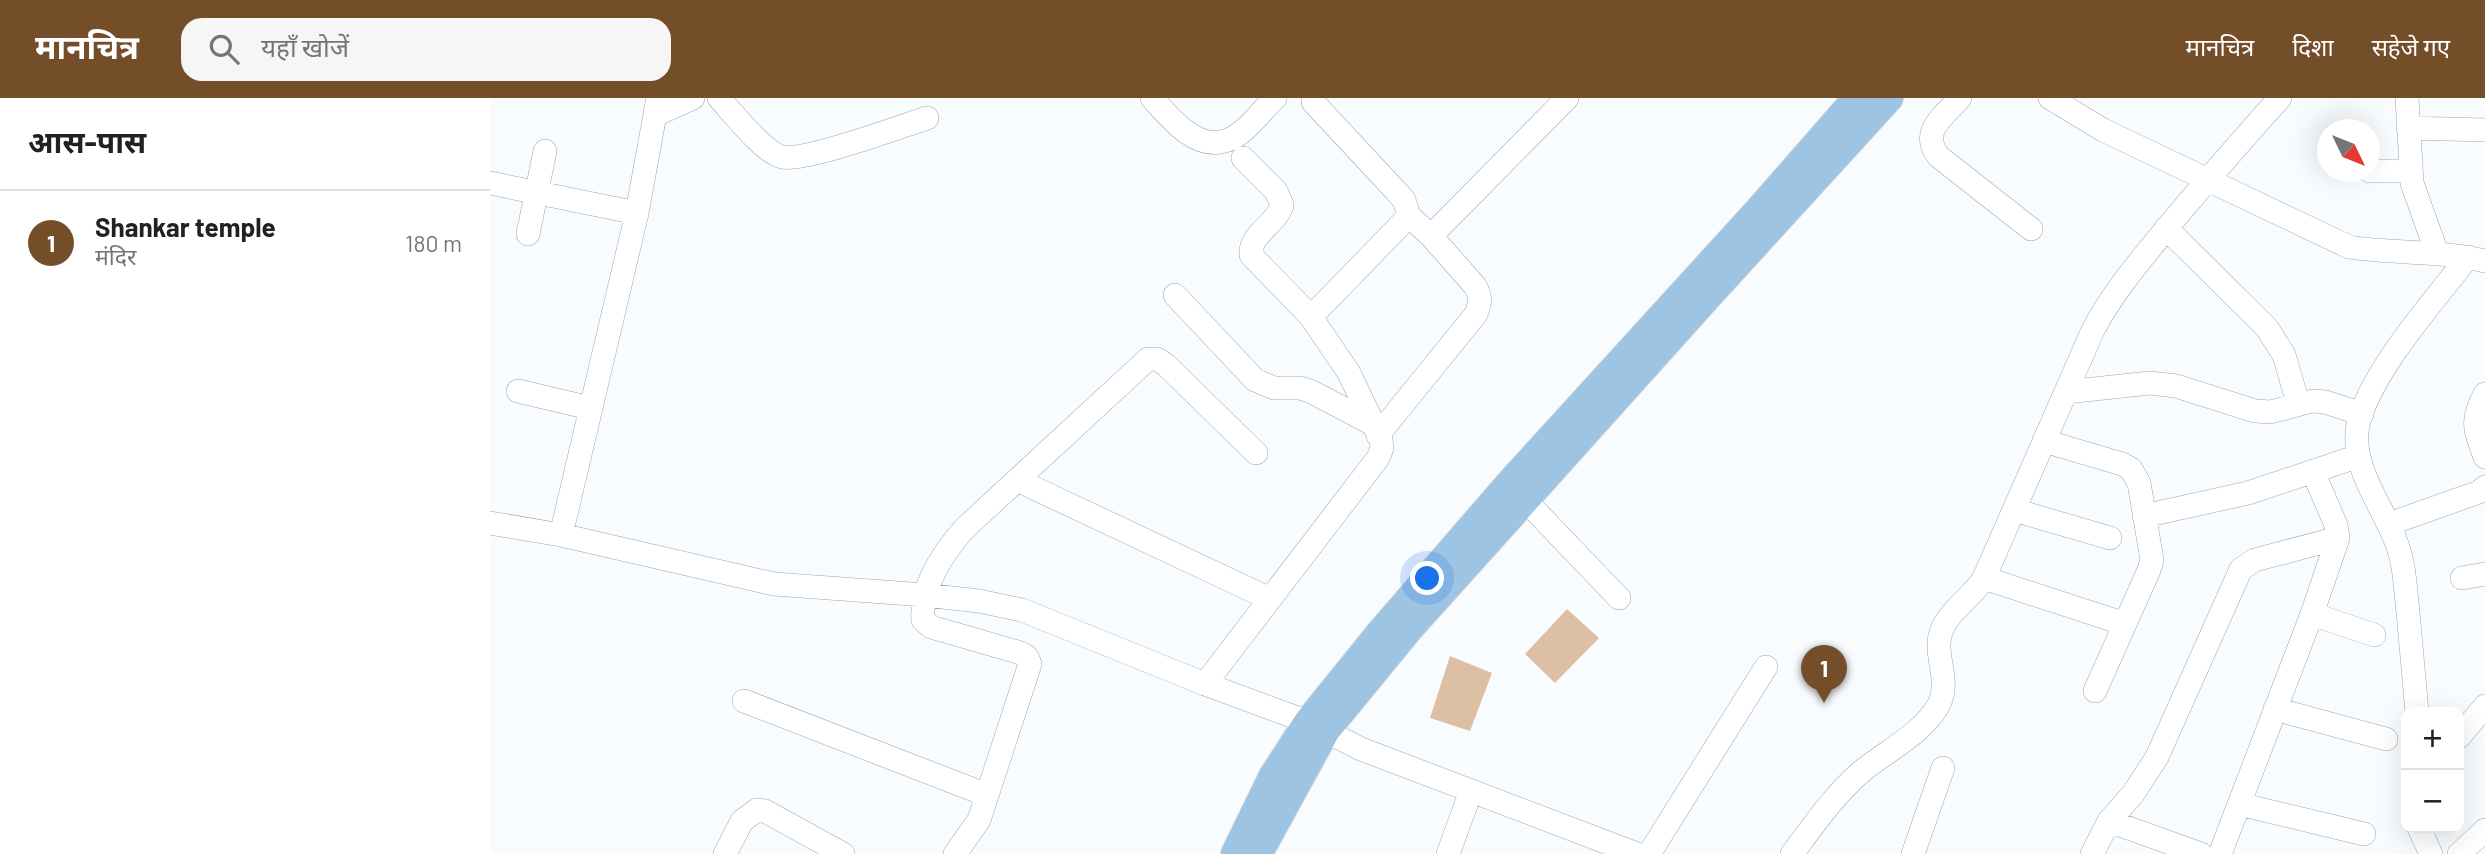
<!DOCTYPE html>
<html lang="hi">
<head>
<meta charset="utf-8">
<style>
  body { margin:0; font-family:Barlow,"Noto Sans Devanagari",sans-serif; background:#f6f6f6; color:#202124 }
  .controls { position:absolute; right:21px; bottom:21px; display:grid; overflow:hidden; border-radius:14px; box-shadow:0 7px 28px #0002 }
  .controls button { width:63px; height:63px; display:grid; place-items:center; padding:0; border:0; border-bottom:2px solid #e0e0e0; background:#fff; color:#202124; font:35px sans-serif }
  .compass { position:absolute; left:1827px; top:21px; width:63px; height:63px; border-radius:50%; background:#fff; box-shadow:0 7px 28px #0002; rotate:133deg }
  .you { position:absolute; left:938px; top:481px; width:24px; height:24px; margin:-18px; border:5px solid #fff; border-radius:50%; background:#1a73e8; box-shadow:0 0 0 10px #1a73e833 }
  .badge { display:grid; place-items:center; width:46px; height:46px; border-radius:50%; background:#734e29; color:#fff; font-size:23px; font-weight:700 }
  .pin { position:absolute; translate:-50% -58px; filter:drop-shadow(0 2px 4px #0008) }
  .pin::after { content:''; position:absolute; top:37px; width:24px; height:21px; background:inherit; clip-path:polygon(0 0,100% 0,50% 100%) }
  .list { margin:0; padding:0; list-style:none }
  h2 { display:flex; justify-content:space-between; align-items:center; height:91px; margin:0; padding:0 28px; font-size:30px }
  h2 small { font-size:23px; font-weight:400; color:#757577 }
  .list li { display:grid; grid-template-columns:46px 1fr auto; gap:21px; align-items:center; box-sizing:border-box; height:105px; padding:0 28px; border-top:2px solid #e0e0e0 }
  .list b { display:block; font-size:26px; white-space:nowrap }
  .list p { margin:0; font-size:23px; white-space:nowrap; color:#757577 }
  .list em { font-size:23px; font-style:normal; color:#757577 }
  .icon { flex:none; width:38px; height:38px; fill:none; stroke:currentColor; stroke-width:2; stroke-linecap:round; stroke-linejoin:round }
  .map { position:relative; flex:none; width:1995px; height:756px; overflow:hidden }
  header { display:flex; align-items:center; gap:42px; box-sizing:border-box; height:98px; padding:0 35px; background:#734e29; color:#fff }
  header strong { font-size:33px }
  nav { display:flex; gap:38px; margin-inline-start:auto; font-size:24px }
  .search { width:490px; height:63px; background:#f6f6f6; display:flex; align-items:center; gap:18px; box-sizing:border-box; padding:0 24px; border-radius:21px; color:#757577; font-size:26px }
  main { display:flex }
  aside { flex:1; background:#fff }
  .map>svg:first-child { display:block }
</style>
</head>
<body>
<header>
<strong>मानचित्र</strong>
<div class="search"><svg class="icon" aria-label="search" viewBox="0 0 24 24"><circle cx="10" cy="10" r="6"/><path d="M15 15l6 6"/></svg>यहाँ खोजें</div>
<nav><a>मानचित्र</a><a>दिशा</a><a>सहेजे गए</a></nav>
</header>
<main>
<aside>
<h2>आस-पास<small></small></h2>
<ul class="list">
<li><span class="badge">1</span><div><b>Shankar temple</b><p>मंदिर</p></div><em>180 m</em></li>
</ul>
</aside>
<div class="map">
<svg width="1995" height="756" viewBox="0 0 1995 756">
  <rect width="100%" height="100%" fill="#f9fcfe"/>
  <path fill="#ddbfa4" d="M1077,511L1109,540L1065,585L1035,556Z
    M960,558L1002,575L980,633L940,620Z"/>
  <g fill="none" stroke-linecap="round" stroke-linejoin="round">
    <g stroke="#99a6b2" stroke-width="24">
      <path id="minor" d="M229,0C243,15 273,54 292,59C315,64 409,29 437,20
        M662,0C679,19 705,52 735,43C754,38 771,13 785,0
        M1470,0C1453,19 1430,33 1448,58L1541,131
        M1560,0L1613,32L1859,149C1904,156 1950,152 1995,163
        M1917,0L1922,85L1947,155
        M823,4L906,93L914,102L919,118
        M165,17L203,0
        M1918,30L1995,32
        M753,60L786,93L792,107C787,126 759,136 761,157L821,219
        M1880,73H1920
        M0,85L147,115
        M1676,130L1777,230L1794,257L1808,305
        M38,136L55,53
        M685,197L765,282L784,290H810L820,293L883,326
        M28,293L100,310
        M1576,294L1660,285L1686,288L1765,313L1780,314L1822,303L1835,304L1872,316
        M1995,296C1980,323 1985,332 1995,359
        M888,337L986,216C991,204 991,198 985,188L941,138
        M1554,343L1632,366L1641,371L1649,385L1662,462L1659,472L1605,593
        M527,382L780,501
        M1035,402L1129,500
        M1524,412L1620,440
        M1654,418L1758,395L1869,358
        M0,425L71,437L284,486L435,497L489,503L532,512L715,586L818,624L871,651L1147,756
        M1899,426L1989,394L1995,389
        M71,437L147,115L168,0
        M1494,480L1635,526
        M1972,480L1995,476
        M1822,516L1884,537
        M715,586L888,360L892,350L891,342L859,275L821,219L919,118L941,138L1077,0
        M254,603L497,697
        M1785,611L1896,641
        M1927,614C1924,581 1921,547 1918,514C1915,489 1915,464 1905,441C1891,406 1860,367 1868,327C1880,274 1945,202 1978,159
        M1969,639L1995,608
        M1749,706L1874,736
        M1619,723L1711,756
        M1929,730L1941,756
        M235,756L252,723L267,712L275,713L353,756
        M465,756L489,722L540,566L537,559L531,555L441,529L433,522C430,489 454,454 474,431L658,261H667L676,267L766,355
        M958,756L981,693
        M1159,756L1276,569
        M1302,756C1323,728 1344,697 1371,674C1396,653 1431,637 1448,608C1462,583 1443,558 1451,534C1458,513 1483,499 1494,480L1603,232C1623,194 1649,164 1676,131C1713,87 1751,43 1790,0
        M1423,756L1453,670
        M1602,756L1619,723L1643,696L1667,659L1751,471L1765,462L1848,440
        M1730,756L1822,516L1848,440L1846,427L1823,374
        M1969,756L1995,732"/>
    </g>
    <g stroke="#d7d8d9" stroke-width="30">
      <path id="major" d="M745,756L783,678L818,624L890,535L1020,385L1268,113L1367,0
        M768,756L836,632L918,532L1220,196L1399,0"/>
    </g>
    <use href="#minor" stroke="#fff" stroke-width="23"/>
    <use href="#major" stroke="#9dc4e2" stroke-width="28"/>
  </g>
</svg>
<div class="controls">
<button>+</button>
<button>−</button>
</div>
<svg class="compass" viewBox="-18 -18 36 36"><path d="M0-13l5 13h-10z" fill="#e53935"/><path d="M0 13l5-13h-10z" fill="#757577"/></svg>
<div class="you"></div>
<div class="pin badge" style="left:1334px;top:605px">1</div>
</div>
</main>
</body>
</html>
